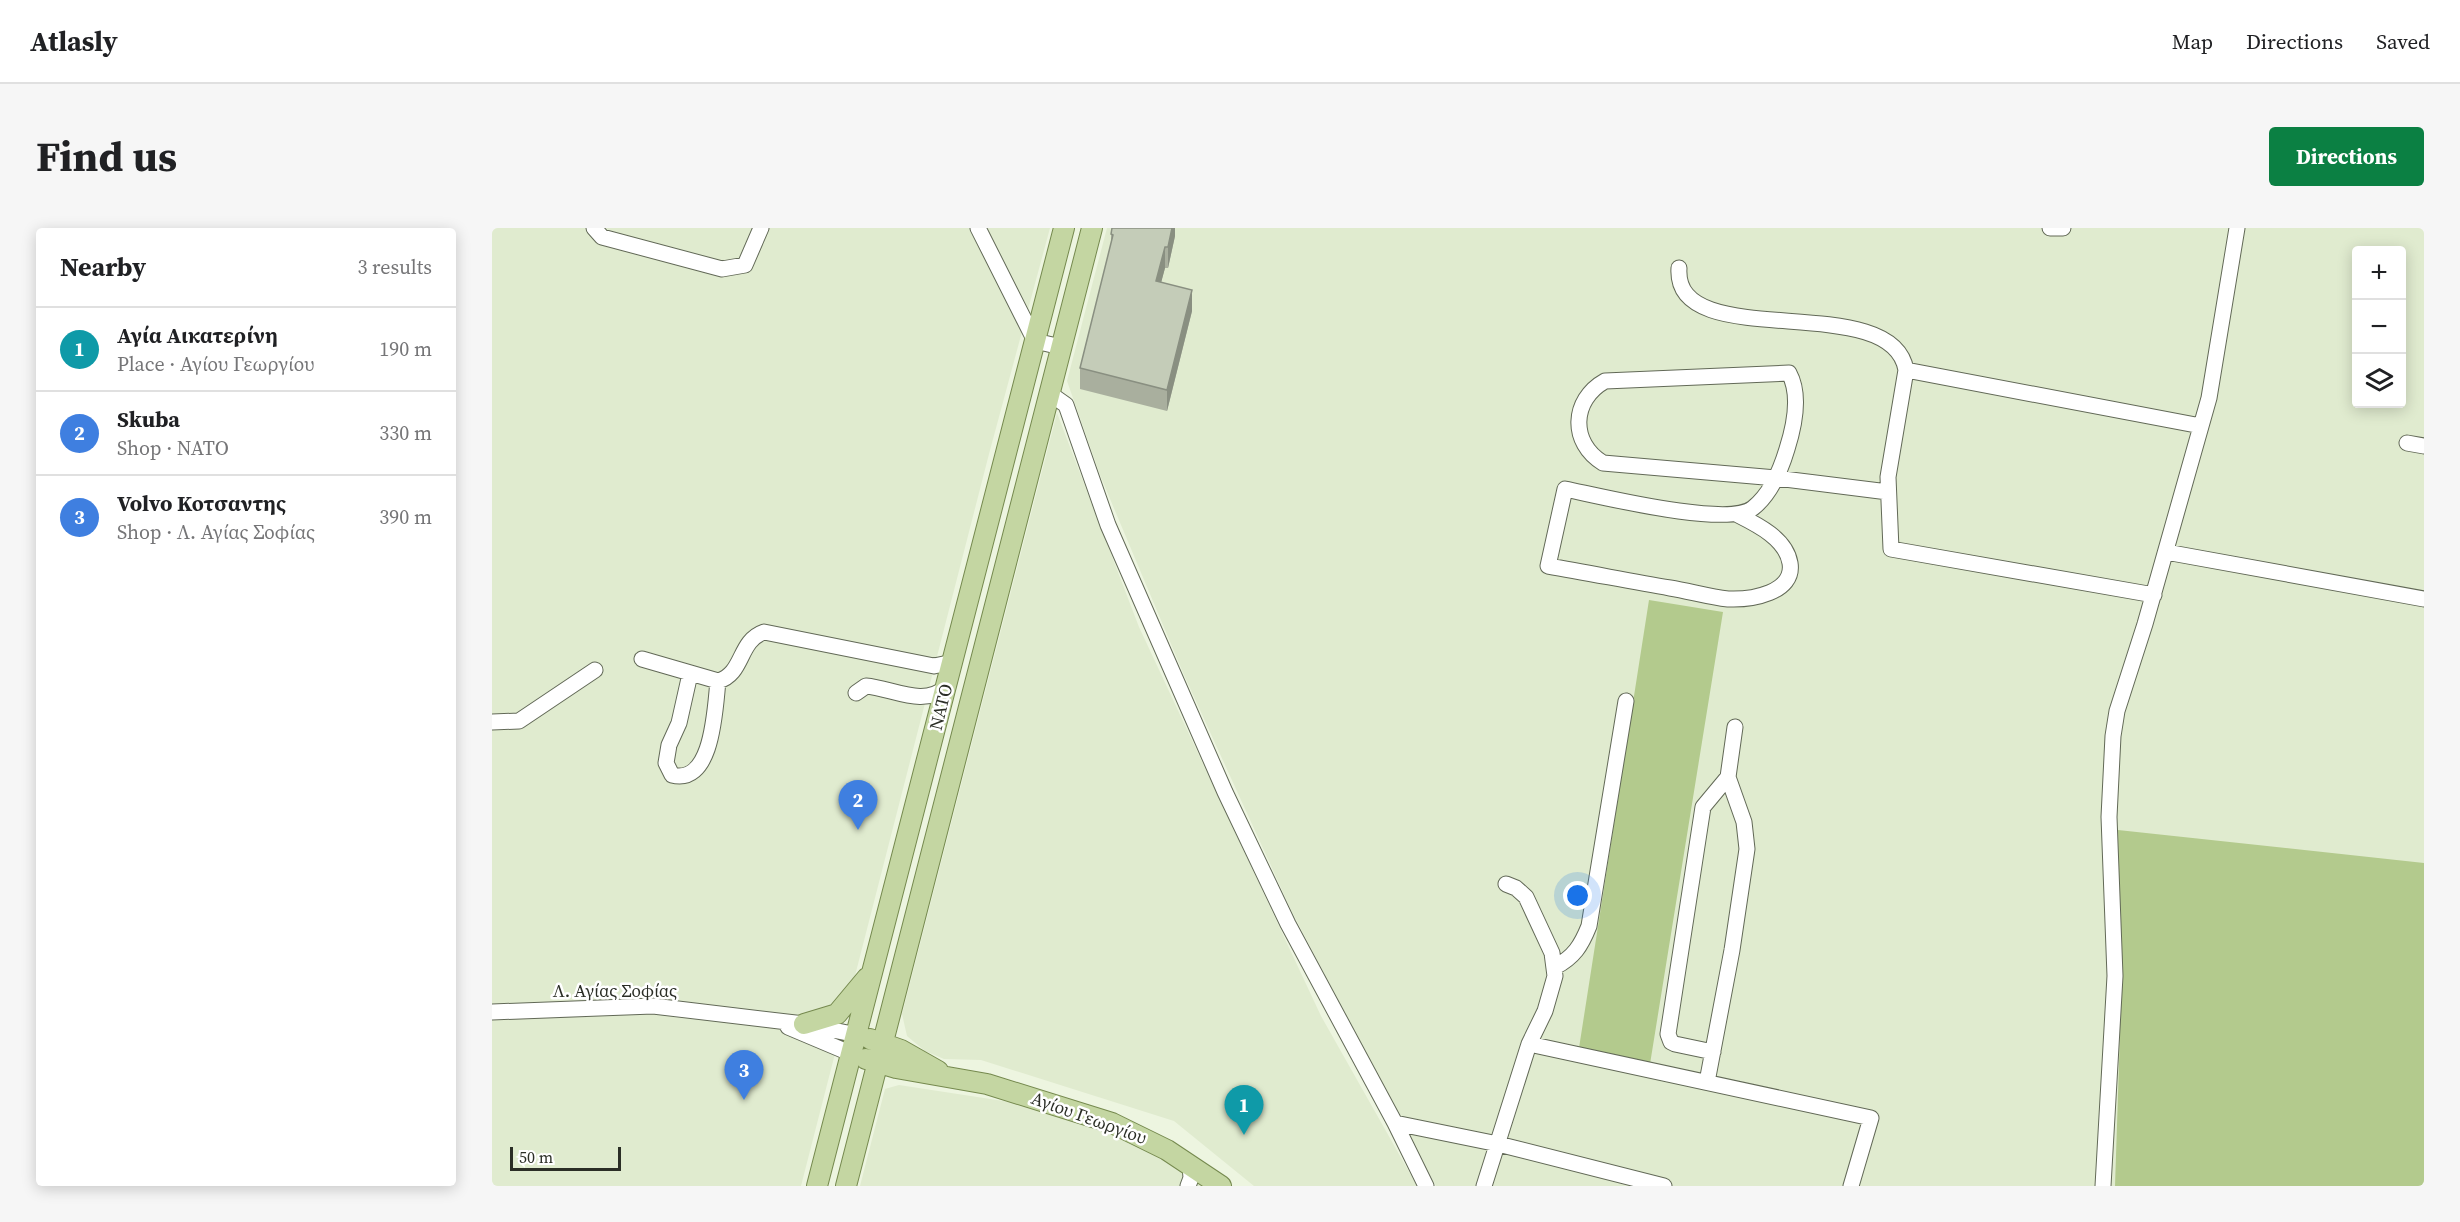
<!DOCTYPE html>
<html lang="en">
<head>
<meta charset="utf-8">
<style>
  body { margin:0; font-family:"Source Serif 4",serif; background:#f6f6f6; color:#202124 }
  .controls { position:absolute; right:18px; top:18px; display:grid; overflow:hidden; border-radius:6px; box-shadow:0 3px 15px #0003 }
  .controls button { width:54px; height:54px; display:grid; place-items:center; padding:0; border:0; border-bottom:2px solid #e0e0e0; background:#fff; color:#202124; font:30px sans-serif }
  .scale { position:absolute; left:18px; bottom:15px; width:111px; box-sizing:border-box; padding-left:6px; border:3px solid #2b2e26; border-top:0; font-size:16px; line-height:21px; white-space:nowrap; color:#2b2e26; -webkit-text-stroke:4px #fff; paint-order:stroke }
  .you { position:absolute; left:1086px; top:668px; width:21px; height:21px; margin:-15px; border:4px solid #fff; border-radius:50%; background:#1a73e8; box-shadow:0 0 0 9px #1a73e833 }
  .badge { display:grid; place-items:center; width:39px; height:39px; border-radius:50%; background:#0b8043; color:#fff; font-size:20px; font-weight:700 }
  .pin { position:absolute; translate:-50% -50px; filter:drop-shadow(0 2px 3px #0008) }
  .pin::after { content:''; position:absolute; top:32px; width:21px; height:18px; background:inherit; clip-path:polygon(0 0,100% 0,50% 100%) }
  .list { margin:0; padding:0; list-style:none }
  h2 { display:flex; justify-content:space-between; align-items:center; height:78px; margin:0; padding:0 24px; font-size:26px }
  h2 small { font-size:20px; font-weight:400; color:#757577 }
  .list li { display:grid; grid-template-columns:39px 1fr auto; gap:18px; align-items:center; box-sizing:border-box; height:84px; padding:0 24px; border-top:2px solid #e0e0e0 }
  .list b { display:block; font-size:22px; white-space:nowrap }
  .list p { margin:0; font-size:20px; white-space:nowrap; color:#757577 }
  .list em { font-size:20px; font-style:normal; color:#757577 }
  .icon { flex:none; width:33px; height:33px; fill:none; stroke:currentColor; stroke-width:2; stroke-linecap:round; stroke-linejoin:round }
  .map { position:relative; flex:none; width:1932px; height:958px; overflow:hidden; border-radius:6px }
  header { display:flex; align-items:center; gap:36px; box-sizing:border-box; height:84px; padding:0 30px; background:#fff; border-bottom:2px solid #e0e0e0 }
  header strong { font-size:28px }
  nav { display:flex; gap:33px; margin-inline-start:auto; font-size:21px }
  .intro { display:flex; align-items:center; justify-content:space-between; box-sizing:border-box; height:144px; padding:0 36px }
  h1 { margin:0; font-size:42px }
  .button { padding:15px 27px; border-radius:6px; background:#0b8043; color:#fff; font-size:21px; font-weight:700 }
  main { display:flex; gap:36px; padding:0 36px }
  aside { flex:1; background:#fff; border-radius:6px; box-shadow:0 3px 15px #0003 }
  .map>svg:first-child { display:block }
</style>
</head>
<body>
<header>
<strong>Atlasly</strong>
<nav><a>Map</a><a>Directions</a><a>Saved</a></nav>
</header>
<div class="intro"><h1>Find us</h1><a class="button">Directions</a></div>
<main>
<aside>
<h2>Nearby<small>3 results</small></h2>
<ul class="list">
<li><span class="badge" style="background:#0f9aa8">1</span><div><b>Αγία Αικατερίνη</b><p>Place · Αγίου Γεωργίου</p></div><em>190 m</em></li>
<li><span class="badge" style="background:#3f7fe0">2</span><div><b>Skuba</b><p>Shop · ΝΑΤΟ</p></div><em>330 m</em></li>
<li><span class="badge" style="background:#3f7fe0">3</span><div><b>Volvo Κοτσαντης</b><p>Shop · Λ. Αγίας Σοφίας</p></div><em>390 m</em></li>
</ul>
</aside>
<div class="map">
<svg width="1932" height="958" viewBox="0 0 1932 958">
  <rect width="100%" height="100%" fill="#edf5e0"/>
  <path fill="#e0ebcf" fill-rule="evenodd" d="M0,0H558L497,226L309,958H0Z
    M615,0H1932V958H944L800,684L692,447L608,247L575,153ZM1864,22H1910V176H1864Z
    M565,185L647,399L829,788L925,958H762L682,893L489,832L452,831L433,823L415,808L410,786Z
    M407,857L537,877L612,898L676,934L710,958H368L393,861Z"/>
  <path fill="#b3ca8d" d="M1157,372L1231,384L1158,836L1087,820Z
    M1626,602L1932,635V958H1623L1628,805Z"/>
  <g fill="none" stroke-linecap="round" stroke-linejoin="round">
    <g stroke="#626957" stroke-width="17">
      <path id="minor" d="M102,0L110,9L230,41L253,37L269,0
        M486,0L543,113L569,119
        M1558,0H1571
        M1187,40C1181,128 1400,59 1414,142L1396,249L1399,321L1662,367
        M1414,142L1709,198
        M557,165L574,177L616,297L733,564L796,696L903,895L934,958
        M1915,215L1932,218
        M1246,287C1266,297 1294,311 1298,335C1303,365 1259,372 1236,371C1217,369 1197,363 1178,360C1137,353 1097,345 1056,338L1073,261C1108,268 1236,300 1261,280C1279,266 1289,241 1295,221C1302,199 1309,167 1297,145L1113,153C1079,172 1078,215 1111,235L1284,250L1396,264
        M1674,324L1932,371
        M150,431L226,453C252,446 246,413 272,404L442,438L461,434
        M198,446L187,495L177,517L174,535L180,547C221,558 223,480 226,453
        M364,465L374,458C400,460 432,480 454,459
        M0,494L27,493L103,442
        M1063,739C1082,729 1089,718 1097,698L1134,473
        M0,784L161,778L312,796L365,807
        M296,799L360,826
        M1037,816L1379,890L1359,958
        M1221,824L1183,816L1179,814L1176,806L1211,579L1236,549
        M1215,854L1240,722L1255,621L1252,594L1236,549L1243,499
        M903,895L1006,916L1172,958
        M696,958L699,950L698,937
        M992,958L1037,816L1053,783L1063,748L1060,725L1034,669L1024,660L1014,656
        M1611,958L1623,748L1617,589L1621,508L1625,483L1653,396L1717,170L1745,0"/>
    </g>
    <g stroke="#75894e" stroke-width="22">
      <path id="major" d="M312,796L345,786L375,750
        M378,811L409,822L446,843
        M374,831L404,840L495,856L620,895L675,922L729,958
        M325,958L572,0
        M354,958L600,0"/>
    </g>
    <use href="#minor" stroke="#fff" stroke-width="15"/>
    <use href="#major" stroke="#c4d6a2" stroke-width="20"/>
  </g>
  <path fill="#a9af9e" d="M683,0V8L676,40H673L669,54L700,83L675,183L588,161V140L619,16V6Z"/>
  <path fill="#898f81" d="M680,0H683V8L676,40V19Z
    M673,19V40L664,74V53Z
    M700,62V83L675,183V162Z"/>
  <path fill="#c4ccb8" stroke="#898f81" stroke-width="1.5" d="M620,0H680L676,19H673L664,53L700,62L675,162L588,140L621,7L619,6Z"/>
  <g text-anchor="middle" stroke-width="5" stroke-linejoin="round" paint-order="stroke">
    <g font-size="18" fill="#2b2e26" stroke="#fff">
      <text transform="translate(449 479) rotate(-76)" y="6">ΝΑΤΟ</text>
      <text x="123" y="769">Λ. Αγίας Σοφίας</text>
      <text transform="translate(597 890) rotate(20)" y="6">Αγίου Γεωργίου</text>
    </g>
  </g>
</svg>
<div class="controls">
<button>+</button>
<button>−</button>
<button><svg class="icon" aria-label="layers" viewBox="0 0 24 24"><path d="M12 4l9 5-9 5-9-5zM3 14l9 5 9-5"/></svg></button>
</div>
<div class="scale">50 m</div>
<div class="you"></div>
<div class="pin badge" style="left:752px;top:907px;background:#0f9aa8">1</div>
<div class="pin badge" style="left:366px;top:602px;background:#3f7fe0">2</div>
<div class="pin badge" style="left:252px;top:872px;background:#3f7fe0">3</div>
</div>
</main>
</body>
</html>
